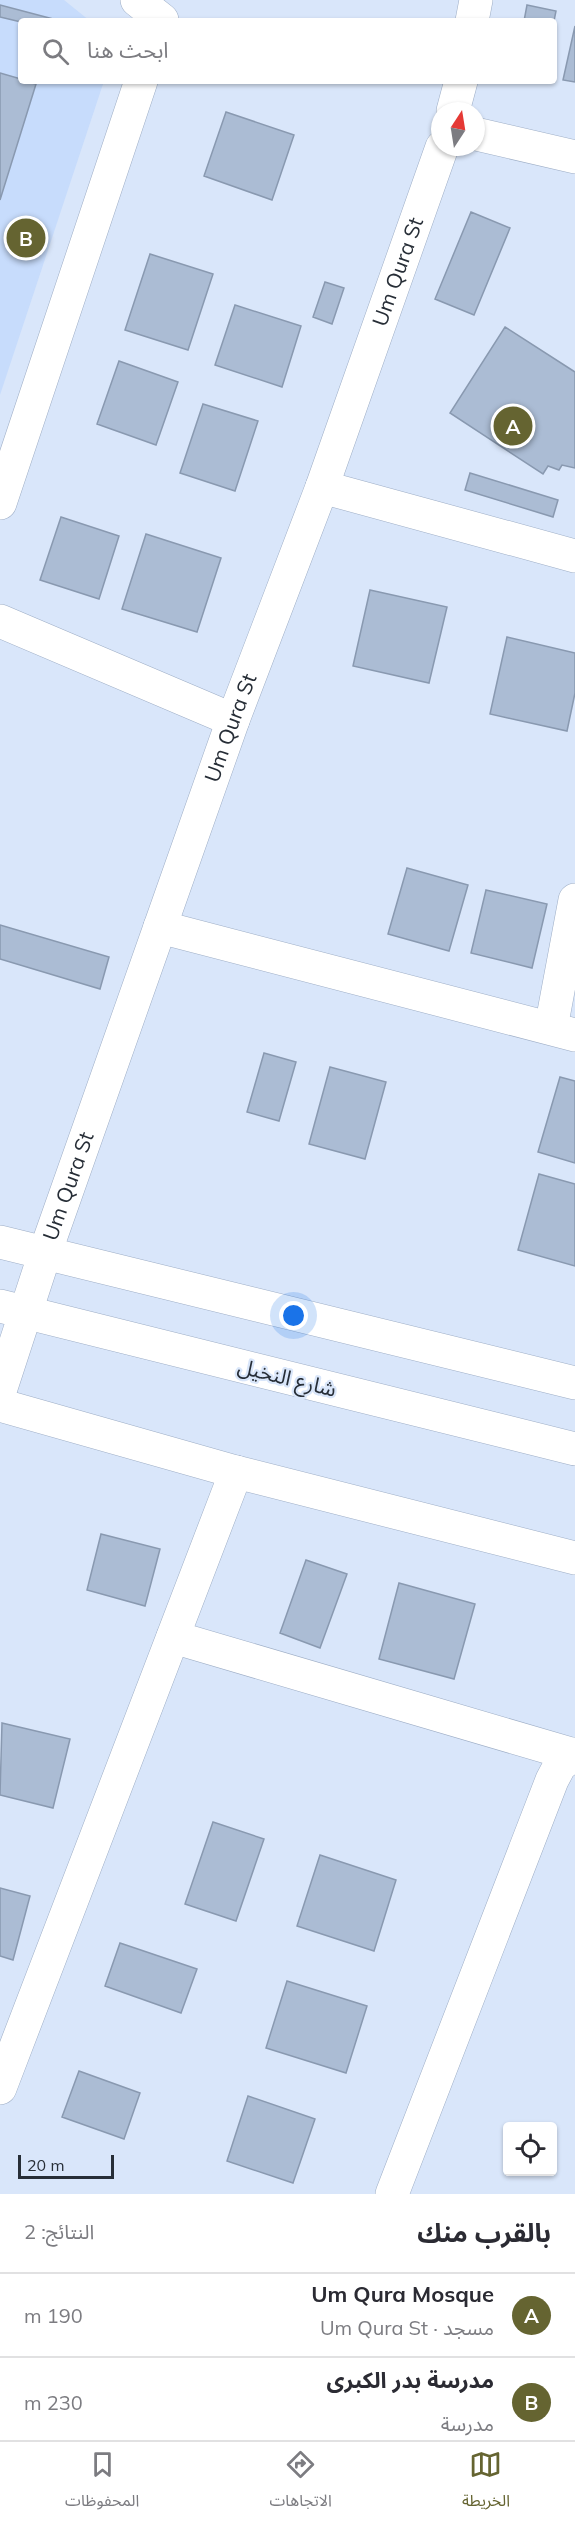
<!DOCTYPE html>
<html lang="ar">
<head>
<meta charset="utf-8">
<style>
  body { margin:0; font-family:Mulish,"Noto Sans Arabic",sans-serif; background:#f7f7f7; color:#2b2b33; direction:rtl }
  .controls { position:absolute; right:18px; bottom:18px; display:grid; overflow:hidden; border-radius:6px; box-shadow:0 2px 4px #0004 }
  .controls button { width:54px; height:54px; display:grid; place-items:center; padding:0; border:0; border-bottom:2px solid #e1e1e2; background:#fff; color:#2b2b33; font:30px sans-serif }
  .compass { position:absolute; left:431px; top:102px; width:54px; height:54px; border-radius:50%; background:#fff; box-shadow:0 2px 4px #0004; rotate:12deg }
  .scale { position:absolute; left:18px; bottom:15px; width:96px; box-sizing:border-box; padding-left:6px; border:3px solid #272e37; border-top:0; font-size:16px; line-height:21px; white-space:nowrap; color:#272e37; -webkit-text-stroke:4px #d9e6fa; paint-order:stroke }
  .you { position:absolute; left:294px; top:1316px; width:21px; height:21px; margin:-15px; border:4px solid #fff; border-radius:50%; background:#1a73e8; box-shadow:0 0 0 9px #1a73e833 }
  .badge { display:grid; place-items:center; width:39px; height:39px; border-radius:50%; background:#656431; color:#fff; font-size:20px; font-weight:700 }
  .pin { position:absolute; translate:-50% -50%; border:3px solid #fff; box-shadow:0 2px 6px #0006 }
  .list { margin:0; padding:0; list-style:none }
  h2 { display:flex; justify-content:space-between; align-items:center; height:78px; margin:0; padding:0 24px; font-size:26px }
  h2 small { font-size:20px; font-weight:400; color:#7c7c81 }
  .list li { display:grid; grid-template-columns:39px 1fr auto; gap:18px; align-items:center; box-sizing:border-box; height:84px; padding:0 24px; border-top:2px solid #e1e1e2 }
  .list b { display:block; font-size:22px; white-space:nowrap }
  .list p { margin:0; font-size:20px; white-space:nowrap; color:#7c7c81 }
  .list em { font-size:20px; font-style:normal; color:#7c7c81 }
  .icon { flex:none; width:33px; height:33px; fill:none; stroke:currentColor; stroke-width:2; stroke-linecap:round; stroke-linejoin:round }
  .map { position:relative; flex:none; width:575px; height:2194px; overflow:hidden; direction:ltr }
  .search { position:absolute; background:#fff; box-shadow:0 2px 4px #0004; left:18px; right:18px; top:18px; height:66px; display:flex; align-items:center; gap:15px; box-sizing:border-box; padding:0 21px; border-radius:6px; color:#7c7c81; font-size:22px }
  .sheet { height:246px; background:#fff }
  nav { display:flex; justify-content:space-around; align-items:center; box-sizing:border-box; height:84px; border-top:2px solid #e1e1e2; background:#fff; font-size:16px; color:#7c7c81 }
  nav a { display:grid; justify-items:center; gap:3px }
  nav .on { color:#656431 }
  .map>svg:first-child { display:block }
</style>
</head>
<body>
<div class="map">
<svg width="575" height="2194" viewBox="0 0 575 2194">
  <rect width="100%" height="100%" fill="#d9e6fa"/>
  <path fill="#c7dcfc" d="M0,0H64L90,21H21V81H104L0,395Z"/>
  <path fill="#abbcd4" stroke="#8999b0" stroke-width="1.5" d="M0,5L57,20L21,22L0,17Z
    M527,5L556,11L554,21H524Z
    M575,26V82L563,80Z
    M0,73L21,79V81L36,84L0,200Z
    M226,112L294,135L272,200L204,176Z
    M471,212L510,228L474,315L435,299Z
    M150,254L213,274L188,350L125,330Z
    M325,282L344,288L332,324L313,317Z
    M235,305L301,326L282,387L215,365Z
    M505,327L575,372V468L562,465L559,470L548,466L543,474L450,413Z
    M119,361L178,382L156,445L97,424Z
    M203,404L258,421L235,491L180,473Z
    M470,473L558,500L553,517L465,490Z
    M61,517L119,536L99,599L40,580Z
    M146,534L221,558L197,632L122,609Z
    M370,590L447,607L429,683L353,666Z
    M507,637L575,653V693L567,731L490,714Z
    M407,868L468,885L449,951L388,934Z
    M486,890L547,904L532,968L471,953Z
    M0,925L109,957L100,989L0,959Z
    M264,1053L296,1062L279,1121L247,1112Z
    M330,1067L386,1082L365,1159L309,1144Z
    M560,1077L575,1081V1163L538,1152Z
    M539,1174L575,1184V1266L518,1250Z
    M101,1534L160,1549L145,1606L87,1590Z
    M306,1560L347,1574L320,1648L280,1633Z
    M399,1583L475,1604L454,1679L379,1659Z
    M2,1723L70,1739L53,1808L0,1795Z
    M213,1822L264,1839L236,1921L185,1904Z
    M320,1855L396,1880L374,1951L297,1926Z
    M0,1888L30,1896L13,1960L0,1956Z
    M120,1943L197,1969L181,2013L105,1986Z
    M287,1981L367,2006L346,2073L266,2048Z
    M79,2071L140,2093L124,2139L62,2117Z
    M248,2096L315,2119L293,2183L227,2161Z"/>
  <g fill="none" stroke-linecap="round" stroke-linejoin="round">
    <g stroke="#9eaec6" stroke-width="34">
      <g id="minor">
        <path d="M137,0L162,20"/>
        <path d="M472,21L476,0"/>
        <path d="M453,111L461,81"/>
        <path d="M476,134L575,157"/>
        <path d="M322,487L575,556"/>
        <path d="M0,503L141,81"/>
        <path d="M0,621L233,720"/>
        <path d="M160,927L575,1035"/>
        <path d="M551,1028L575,900"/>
        <path id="s1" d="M0,1391L45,1253L160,927L233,720L322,487L442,147"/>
        <path d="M0,1405L236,1472L575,1558"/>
        <path d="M173,1637L574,1755"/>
        <path d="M0,2088L236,1472"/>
        <path d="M392,2194L552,1780L560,1765L575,1754"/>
      </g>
    </g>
    <g stroke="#9eaec6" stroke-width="34">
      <path id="major" d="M0,1242L575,1383
        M0,1306L575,1449"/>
    </g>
    <use href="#minor" stroke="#fff" stroke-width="33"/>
    <use href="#major" stroke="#fff" stroke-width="33"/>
  </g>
  <g text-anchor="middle" stroke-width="4.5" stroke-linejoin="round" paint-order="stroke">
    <g font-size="21" fill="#272e37" stroke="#d9e6fa">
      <text dy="7" stroke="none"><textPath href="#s1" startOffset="1188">Um Qura St</textPath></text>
      <text dy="7" stroke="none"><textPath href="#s1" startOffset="702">Um Qura St</textPath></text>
      <text dy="7" stroke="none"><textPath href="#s1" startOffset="216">Um Qura St</textPath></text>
      <text transform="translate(287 1378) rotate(14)" y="7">شارع النخيل</text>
    </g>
  </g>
</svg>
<div class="controls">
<button><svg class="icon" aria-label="locate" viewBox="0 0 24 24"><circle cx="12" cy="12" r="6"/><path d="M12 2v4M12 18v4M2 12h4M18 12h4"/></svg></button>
</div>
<svg class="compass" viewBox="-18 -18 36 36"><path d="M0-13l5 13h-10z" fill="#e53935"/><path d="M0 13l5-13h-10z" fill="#7c7c81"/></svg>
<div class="scale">20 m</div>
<div class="you"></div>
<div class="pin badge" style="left:513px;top:426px">A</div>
<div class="pin badge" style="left:26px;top:238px">B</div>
<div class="search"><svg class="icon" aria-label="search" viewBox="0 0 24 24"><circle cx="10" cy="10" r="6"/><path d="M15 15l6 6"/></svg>ابحث هنا</div>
</div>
<section class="sheet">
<h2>بالقرب منك<small>النتائج: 2</small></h2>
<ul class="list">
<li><span class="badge">A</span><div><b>Um Qura Mosque</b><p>مسجد · Um Qura St</p></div><em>190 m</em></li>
<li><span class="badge">B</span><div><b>مدرسة بدر الكبرى</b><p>مدرسة</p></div><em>230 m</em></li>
</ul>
</section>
<nav>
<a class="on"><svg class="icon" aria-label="map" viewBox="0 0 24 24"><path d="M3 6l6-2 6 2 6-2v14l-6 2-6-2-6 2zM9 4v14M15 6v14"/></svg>الخريطة</a>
<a><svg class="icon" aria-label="directions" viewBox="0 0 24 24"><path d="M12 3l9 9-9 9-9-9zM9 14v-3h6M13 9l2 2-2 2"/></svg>الاتجاهات</a>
<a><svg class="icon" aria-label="saved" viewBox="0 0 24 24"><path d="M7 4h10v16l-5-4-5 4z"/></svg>المحفوظات</a>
</nav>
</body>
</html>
